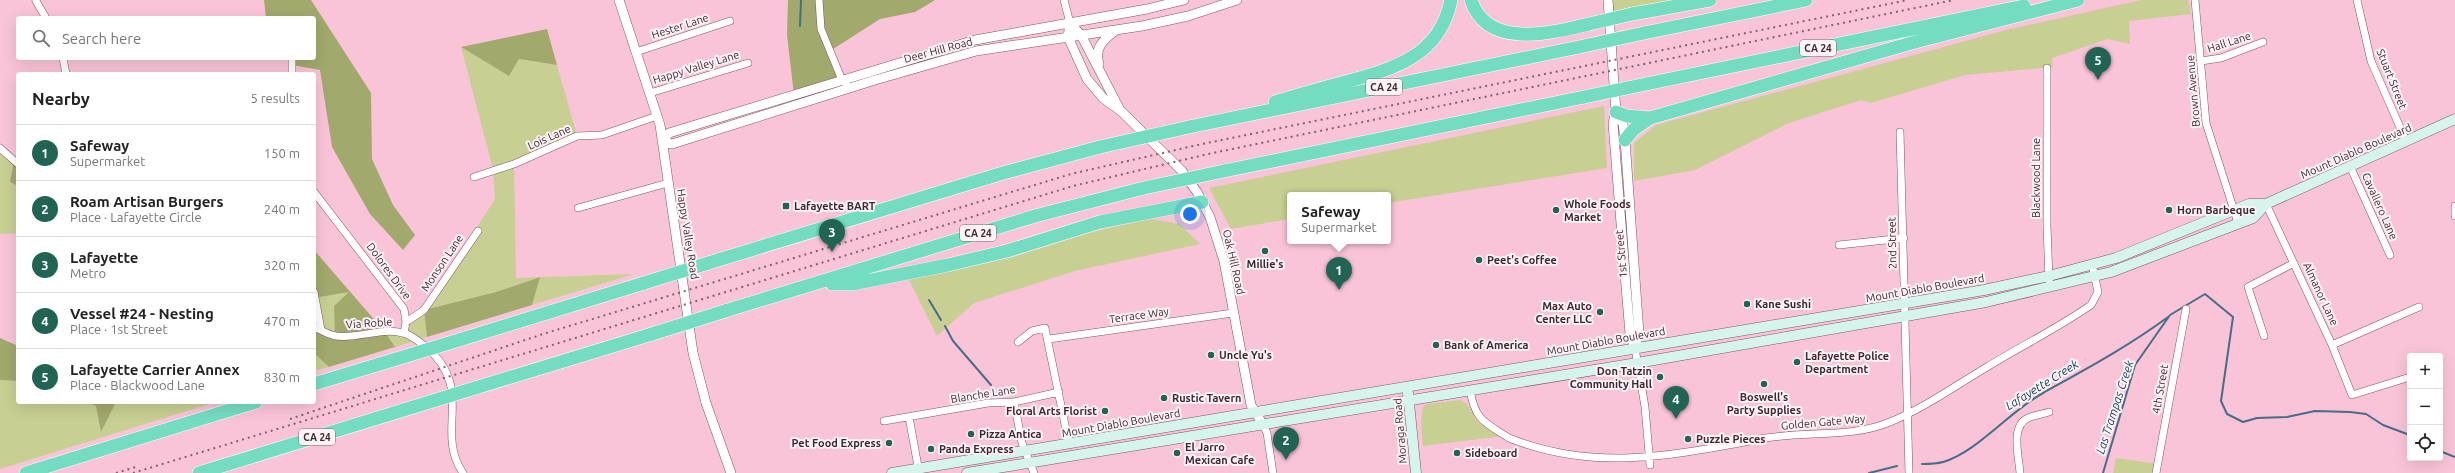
<!DOCTYPE html>
<html lang="en">
<head>
<meta charset="utf-8">
<style>
  body { margin:0; font-family:Ubuntu,sans-serif; background:#f2f2f2; color:#222 }
  .controls { position:absolute; right:12px; bottom:12px; display:grid; overflow:hidden; border-radius:4px; box-shadow:0 4px 16px #0002 }
  .controls button { width:36px; height:36px; display:grid; place-items:center; padding:0; border:0; border-bottom:1px solid #e0e0e0; background:#fff; color:#222; font:20px sans-serif }
  .you { position:absolute; left:1190px; top:214px; width:14px; height:14px; margin:-10px; border:3px solid #fff; border-radius:50%; background:#1a73e8; box-shadow:0 0 0 6px #1a73e833 }
  .badge { display:grid; place-items:center; width:26px; height:26px; border-radius:50%; background:#216453; color:#fff; font-size:13px; font-weight:700 }
  .pin { position:absolute; translate:-50% -33px; filter:drop-shadow(0 1px 2px #0008) }
  .pin::after { content:''; position:absolute; top:21px; width:14px; height:12px; background:inherit; clip-path:polygon(0 0,100% 0,50% 100%) }
  .popup { position:absolute; left:1287px; top:192px; width:104px; height:52px; box-sizing:border-box; display:grid; place-content:center; border-radius:4px; background:#fff; filter:drop-shadow(0 1px 3px #0005); font-size:13px; white-space:nowrap; color:#767676 }
  .popup b { font-size:15px; color:#222 }
  .popup::after { content:''; position:absolute; left:50%; top:100%; margin-left:-8px; border:8px solid transparent; border-top-color:#fff }
  .list { margin:0; padding:0; list-style:none }
  h2 { display:flex; justify-content:space-between; align-items:center; height:52px; margin:0; padding:0 16px; font-size:17px }
  h2 small { font-size:13px; font-weight:400; color:#767676 }
  .list li { display:grid; grid-template-columns:26px 1fr auto; gap:12px; align-items:center; box-sizing:border-box; height:56px; padding:0 16px; border-top:1px solid #e0e0e0 }
  .list b { display:block; font-size:15px; white-space:nowrap }
  .list p { margin:0; font-size:13px; white-space:nowrap; color:#767676 }
  .list em { font-size:13px; font-style:normal; color:#767676 }
  .icon { flex:none; width:22px; height:22px; fill:none; stroke:currentColor; stroke-width:2; stroke-linecap:round; stroke-linejoin:round }
  .map { position:relative; flex:none; width:2455px; height:473px; overflow:hidden }
  .search { position:absolute; background:#fff; box-shadow:0 4px 16px #0002; left:16px; top:16px; width:300px; height:44px; display:flex; align-items:center; gap:10px; box-sizing:border-box; padding:0 14px; border-radius:4px; color:#767676; font-size:15px }
  .panel { position:absolute; background:#fff; box-shadow:0 4px 16px #0002; left:16px; top:72px; width:300px; height:332px; border-radius:4px }
  .map>svg:first-child { display:block }
</style>
</head>
<body>
<div class="map">
<svg width="2455" height="473" viewBox="0 0 2455 473">
  <rect width="100%" height="100%" fill="#fac4d8"/>
  <path fill="#c7cf92" d="M1610,0H1675L1609,14Z
    M2141,0H2188L2191,14L2129,21L2130,44L2108,39L2052,58L2053,67L1965,75L1871,103L1861,100L1789,123L1695,170L1634,181V143L1656,125L2006,30Z
    M461,47L509,76L519,59L557,65L577,136L514,164L516,278L634,274L532,305L539,277L496,292L424,310L427,337L395,347L385,332L404,331L406,321L424,310L495,199L493,169Z
    M1604,106L1607,168L1388,203V195H1290V219L1231,229L1209,188Z
    M0,148L14,161L10,182L18,186V233L0,234Z
    M1151,219L1179,224L1200,244L1075,271L974,303L937,336L908,278L1013,257L1095,231Z
    M350,291L335,336L314,327V298Z
    M314,353L329,367L314,371Z
    M0,380L18,381V402H86L96,406L101,432L116,402H216L0,469Z
    M1460,400L1466,403L1478,422L1504,436L1423,446L1421,422L1423,407L1427,404Z
    M2116,458L2158,464L2156,473H2113Z"/>
  <path fill="#a2a96d" d="M264,0H311L371,93L372,159L393,205L415,235L403,250L370,214L332,147L320,70L292,65V58H314V18H266Z
    M788,0H935L915,12L880,19L830,51L842,80L794,95L787,35Z
    M547,29L557,65L519,59L509,76L461,47Z
    M14,161L18,164V186L10,182Z
    M314,250L385,332L395,347L329,367L314,353V327L335,336L334,306L349,292L314,298Z
    M540,277L532,305L427,337L424,310L496,292Z
    M0,338L18,346V381L0,380Z
    M86,402H116L101,432L96,406Z"/>
  <g fill="none" stroke-linecap="round" stroke-linejoin="round">
    <path stroke="#486d86" stroke-width="2" d="M800,26L801,0
      M929,300L941,320
      M945,326L953,341L991,385
      M2440,451L2455,457
      M1922,464C1928,464 1936,464 1943,462C1976,453 2010,411 2043,393C2086,369 2129,346 2168,317
      M1869,473L1897,466
      M2103,473L2135,365L2170,315L2205,294L2233,317L2221,401L2227,414L2243,422L2257,418L2287,417L2315,411L2350,412L2366,414L2383,425L2407,434L2410,437"/>
    <g stroke="#815466" stroke-width="8">
      <path id="minor" d="M819,0L821,29L842,80L846,84
        M1064,0L1070,23
        M2195,0L2206,123L2238,223
        M2357,0L2371,61L2406,141
        M36,1L46,18
        M636,52L730,21
        M63,58L66,74
        M2201,61L2221,58L2263,42
        M2047,68V226L2049,280
        M292,74V58
        M650,93L748,63
        M1900,132L1909,473
        M0,148L18,164
        M2350,166L2390,255
        M474,177L514,164L577,136L602,135L657,116
        M314,192L404,309L406,322L404,333
        M2266,204L2332,345L2352,395L2410,377
        M2455,206V216
        M578,208L668,183
        M1839,245L1904,238
        M314,292L321,330
        M406,322L424,310L478,231
        M314,327C321,330 329,335 336,336C359,339 381,327 403,333C412,335 419,342 426,347C476,389 434,431 463,473
        M2264,336L2248,287L2294,263
        M1049,339L1233,313
        M1018,342L1032,331L1045,328L1069,444
        M2332,345L2419,307
        M1635,348L1645,407L1650,465
        M1470,390C1475,420 1484,422 1509,438C1596,473 1675,455 1766,438C1807,431 1852,438 1890,422C1924,408 1955,386 1987,367C2021,346 2058,328 2091,305L2098,292L2092,264
        M1014,402L1022,443L1034,473
        M909,417L919,472
        M884,421L988,403L1014,402L1059,392
        M1262,423L1267,433L1273,473
        M2020,473C2019,457 2010,426 2028,418C2035,415 2043,414 2049,412
        M2156,473L2186,309"/>
    </g>
    <g stroke="#815466" stroke-width="10">
      <path id="tertiary" d="M619,0L660,125L693,353L706,403L731,473
        M1608,0L1616,112L1613,123L1626,286L1630,334L1635,348
        M1070,23L1068,37L1087,79L1104,99L1121,111L1182,171L1197,192L1210,217L1224,261L1251,405L1262,423
        M1070,23L1081,35L1119,108
        M1099,64C1094,48 1103,40 1115,31
        M1616,112L1623,124L1625,140L1639,334L1635,347
        M662,142L672,144L875,80L976,51L1142,26L1188,16L1237,0
        M662,142L669,133L975,40L1147,9L1184,0"/>
    </g>
    <g stroke="#815466" stroke-width="11">
      <path id="secondary" d="M1408,393L1416,473
        M892,473L1984,290L2049,276L2116,258L2249,204H2266
        M967,473L1637,363L1986,302L2111,272L2253,218L2266,204L2455,119"/>
    </g>
    <g stroke="#fff" stroke-width="14">
      <path id="motorway" d="M1471,0C1487,50 1552,33 1589,24
        M1632,14L1710,0
        M1644,33L1806,0
        M1646,84L2024,6
        M1275,102C1296,96 1317,89 1338,84C1388,70 1439,60 1451,0
        M1616,112L1627,116L1650,118
        M1189,127L1579,47
        M1625,140L1633,130L1650,118L1915,42L2078,0
        M1224,171L1584,97
        M718,260L1003,173L1100,147
        M832,284H852L948,265L1007,251L1100,222L1202,202
        M725,311L1035,216L1144,188
        M459,340L644,283
        M314,384L393,360
        M475,388L652,334
        M26,473L256,402
        M199,473L436,400"/>
    </g>
    <use href="#minor" stroke="#fff" stroke-width="7"/>
    <use href="#tertiary" stroke="#fff" stroke-width="9"/>
    <use href="#secondary" stroke="#d5f5ec" stroke-width="10"/>
    <use href="#motorway" stroke="#74ddc1" stroke-width="13"/>
    <path stroke="#83636f" stroke-width="2" stroke-dasharray="2 4" stroke-linecap="butt" d="M290,419L543,334L1071,174L1202,144L1908,0
      M116,473L139,466
      M133,473L1073,186L1208,154L1954,0"/>
    <g stroke="#fff" stroke-width="14" stroke-linecap="butt">
      <path id="motorway-bridge" d="M1589,24L1632,14
        M1579,47L1644,33
        M1584,97L1646,84
        M1100,147L1189,127
        M1144,188L1224,171
        M644,283L718,260
        M652,334L725,311
        M393,360L459,340
        M436,400L475,388"/>
    </g>
    <use href="#motorway-bridge" stroke="#74ddc1" stroke-width="13"/>
  </g>
  <g fill="#216453" stroke="#fef3f7" stroke-width="1.5">
    <rect x="782" y="202" width="8" height="8" rx="2"/>
    <circle cx="1556" cy="210" r="4"/>
    <circle cx="2169" cy="210" r="4"/>
    <circle cx="1265" cy="251" r="4"/>
    <circle cx="1479" cy="260" r="4"/>
    <circle cx="1747" cy="304" r="4"/>
    <circle cx="1600" cy="312" r="4"/>
    <circle cx="1436" cy="345" r="4"/>
    <circle cx="1211" cy="355" r="4"/>
    <circle cx="1797" cy="362" r="4"/>
    <circle cx="1660" cy="377" r="4"/>
    <circle cx="1764" cy="384" r="4"/>
    <circle cx="1164" cy="398" r="4"/>
    <circle cx="1105" cy="411" r="4"/>
    <circle cx="971" cy="434" r="4"/>
    <circle cx="1688" cy="439" r="4"/>
    <circle cx="889" cy="443" r="4"/>
    <circle cx="931" cy="449" r="4"/>
    <circle cx="1177" cy="453" r="4"/>
    <circle cx="1457" cy="453" r="4"/>
  </g>
  <g text-anchor="middle" stroke-width="4" stroke-linejoin="round" paint-order="stroke">
    <g fill="#fef3f7" stroke="#77666c" stroke-width="1">
      <rect x="1800" y="40" width="36" height="16" rx="3"/>
      <rect x="1366" y="79" width="36" height="16" rx="3"/>
      <rect x="960" y="225" width="36" height="16" rx="3"/>
      <rect x="299" y="429" width="36" height="16" rx="3"/>
    </g>
    <g font-size="10" font-weight="bold" fill="#3d2931">
      <text x="1818" y="52">CA 24</text>
      <text x="1384" y="91">CA 24</text>
      <text x="978" y="237">CA 24</text>
      <text x="317" y="441">CA 24</text>
    </g>
    <g font-size="11" fill="#3d2931" stroke="#fef3f7">
      <text transform="translate(680 26) rotate(-18)" y="4">Hester Lane</text>
      <text transform="translate(2229 42) rotate(-18)" y="4">Hall Lane</text>
      <text transform="translate(938 50) rotate(-15)" y="4">Deer Hill Road</text>
      <text transform="translate(696 67) rotate(-17)" y="4">Happy Valley Lane</text>
      <text transform="translate(2392 79) rotate(68)" y="4">Stuart Street</text>
      <text transform="translate(2193 91) rotate(-95)" y="4">Brown Avenue</text>
      <text transform="translate(549 137) rotate(-24)" y="4">Lois Lane</text>
      <text transform="translate(2356 151) rotate(-24)" y="4">Mount Diablo Boulevard</text>
      <text transform="translate(2036 178) rotate(-90)" y="4">Blackwood Lane</text>
      <text transform="translate(2380 206) rotate(66)" y="4">Cavallero Lane</text>
      <text transform="translate(688 234) rotate(81)" y="4">Happy Valley Road</text>
      <text transform="translate(1892 243) rotate(-91)" y="4">2nd Street</text>
      <text transform="translate(1621 254) rotate(-95)" y="4">1st Street</text>
      <text transform="translate(1234 262) rotate(77)" y="4">Oak Hill Road</text>
      <text transform="translate(442 263) rotate(-56)" y="4">Monson Lane</text>
      <text transform="translate(389 271) rotate(54)" y="4">Dolores Drive</text>
      <text transform="translate(1925 288) rotate(-10)" y="4">Mount Diablo Boulevard</text>
      <text transform="translate(2321 294) rotate(65)" y="4">Almanor Lane</text>
      <text transform="translate(1139 315) rotate(-8)" y="4">Terrace Way</text>
      <text transform="translate(369 323) rotate(-4)" y="4">Via Roble</text>
      <text transform="translate(1606 341) rotate(-10)" y="4">Mount Diablo Boulevard</text>
      <text transform="translate(2160 389) rotate(-80)" y="4">4th Street</text>
      <text transform="translate(983 394) rotate(-9)" y="4">Blanche Lane</text>
      <text transform="translate(1823 422) rotate(-5)" y="4">Golden Gate Way</text>
      <text transform="translate(1121 423) rotate(-10)" y="4">Mount Diablo Boulevard</text>
      <text transform="translate(1400 431) rotate(-95)" y="4">Moraga Road</text>
    </g>
    <g font-size="11" font-weight="bold" fill="#3d2931" stroke="#fef3f7" text-anchor="start">
      <text x="1564" y="208">Whole Foods<tspan x="1564" dy="13">Market</tspan></text>
      <text x="794" y="210">Lafayette BART</text>
      <text x="2177" y="214">Horn Barbeque</text>
      <text x="1487" y="264">Peet's Coffee</text>
      <text x="1265" y="268" text-anchor="middle">Millie's</text>
      <text x="1755" y="308">Kane Sushi</text>
      <text x="1592" y="310" text-anchor="end">Max Auto<tspan x="1592" dy="13">Center LLC</tspan></text>
      <text x="1444" y="349">Bank of America</text>
      <text x="1219" y="359">Uncle Yu's</text>
      <text x="1805" y="360">Lafayette Police<tspan x="1805" dy="13">Department</tspan></text>
      <text x="1652" y="375" text-anchor="end">Don Tatzin<tspan x="1652" dy="13">Community Hall</tspan></text>
      <text x="1764" y="401" text-anchor="middle">Boswell's<tspan x="1764" dy="13">Party Supplies</tspan></text>
      <text x="1172" y="402">Rustic Tavern</text>
      <text x="1097" y="415" text-anchor="end">Floral Arts Florist</text>
      <text x="979" y="438">Pizza Antica</text>
      <text x="1696" y="443">Puzzle Pieces</text>
      <text x="881" y="447" text-anchor="end">Pet Food Express</text>
      <text x="1185" y="451">El Jarro<tspan x="1185" dy="13">Mexican Cafe</tspan></text>
      <text x="939" y="453">Panda Express</text>
      <text x="1465" y="457">Sideboard</text>
    </g>
    <g font-size="12" font-style="italic" fill="#10435c" stroke="#fef3f7">
      <text transform="translate(2042 385) rotate(-32)" y="4">Lafayette Creek</text>
      <text transform="translate(2115 407) rotate(-72)" y="4">Las Trampas Creek</text>
    </g>
  </g>
</svg>
<div class="controls">
<button>+</button>
<button>−</button>
<button><svg class="icon" aria-label="locate" viewBox="0 0 24 24"><circle cx="12" cy="12" r="6"/><path d="M12 2v4M12 18v4M2 12h4M18 12h4"/></svg></button>
</div>
<div class="you"></div>
<div class="pin badge" style="left:1339px;top:290px">1</div>
<div class="popup"><b>Safeway</b>Supermarket</div>
<div class="pin badge" style="left:1286px;top:460px">2</div>
<div class="pin badge" style="left:832px;top:252px">3</div>
<div class="pin badge" style="left:1676px;top:419px">4</div>
<div class="pin badge" style="left:2098px;top:80px">5</div>
<div class="search"><svg class="icon" aria-label="search" viewBox="0 0 24 24"><circle cx="10" cy="10" r="6"/><path d="M15 15l6 6"/></svg>Search here</div>
<section class="panel">
<h2>Nearby<small>5 results</small></h2>
<ul class="list">
<li><span class="badge">1</span><div><b>Safeway</b><p>Supermarket</p></div><em>150 m</em></li>
<li><span class="badge">2</span><div><b>Roam Artisan Burgers</b><p>Place · Lafayette Circle</p></div><em>240 m</em></li>
<li><span class="badge">3</span><div><b>Lafayette</b><p>Metro</p></div><em>320 m</em></li>
<li><span class="badge">4</span><div><b>Vessel #24 - Nesting</b><p>Place · 1st Street</p></div><em>470 m</em></li>
<li><span class="badge">5</span><div><b>Lafayette Carrier Annex</b><p>Place · Blackwood Lane</p></div><em>830 m</em></li>
</ul>
</section>
</div>
</body>
</html>
